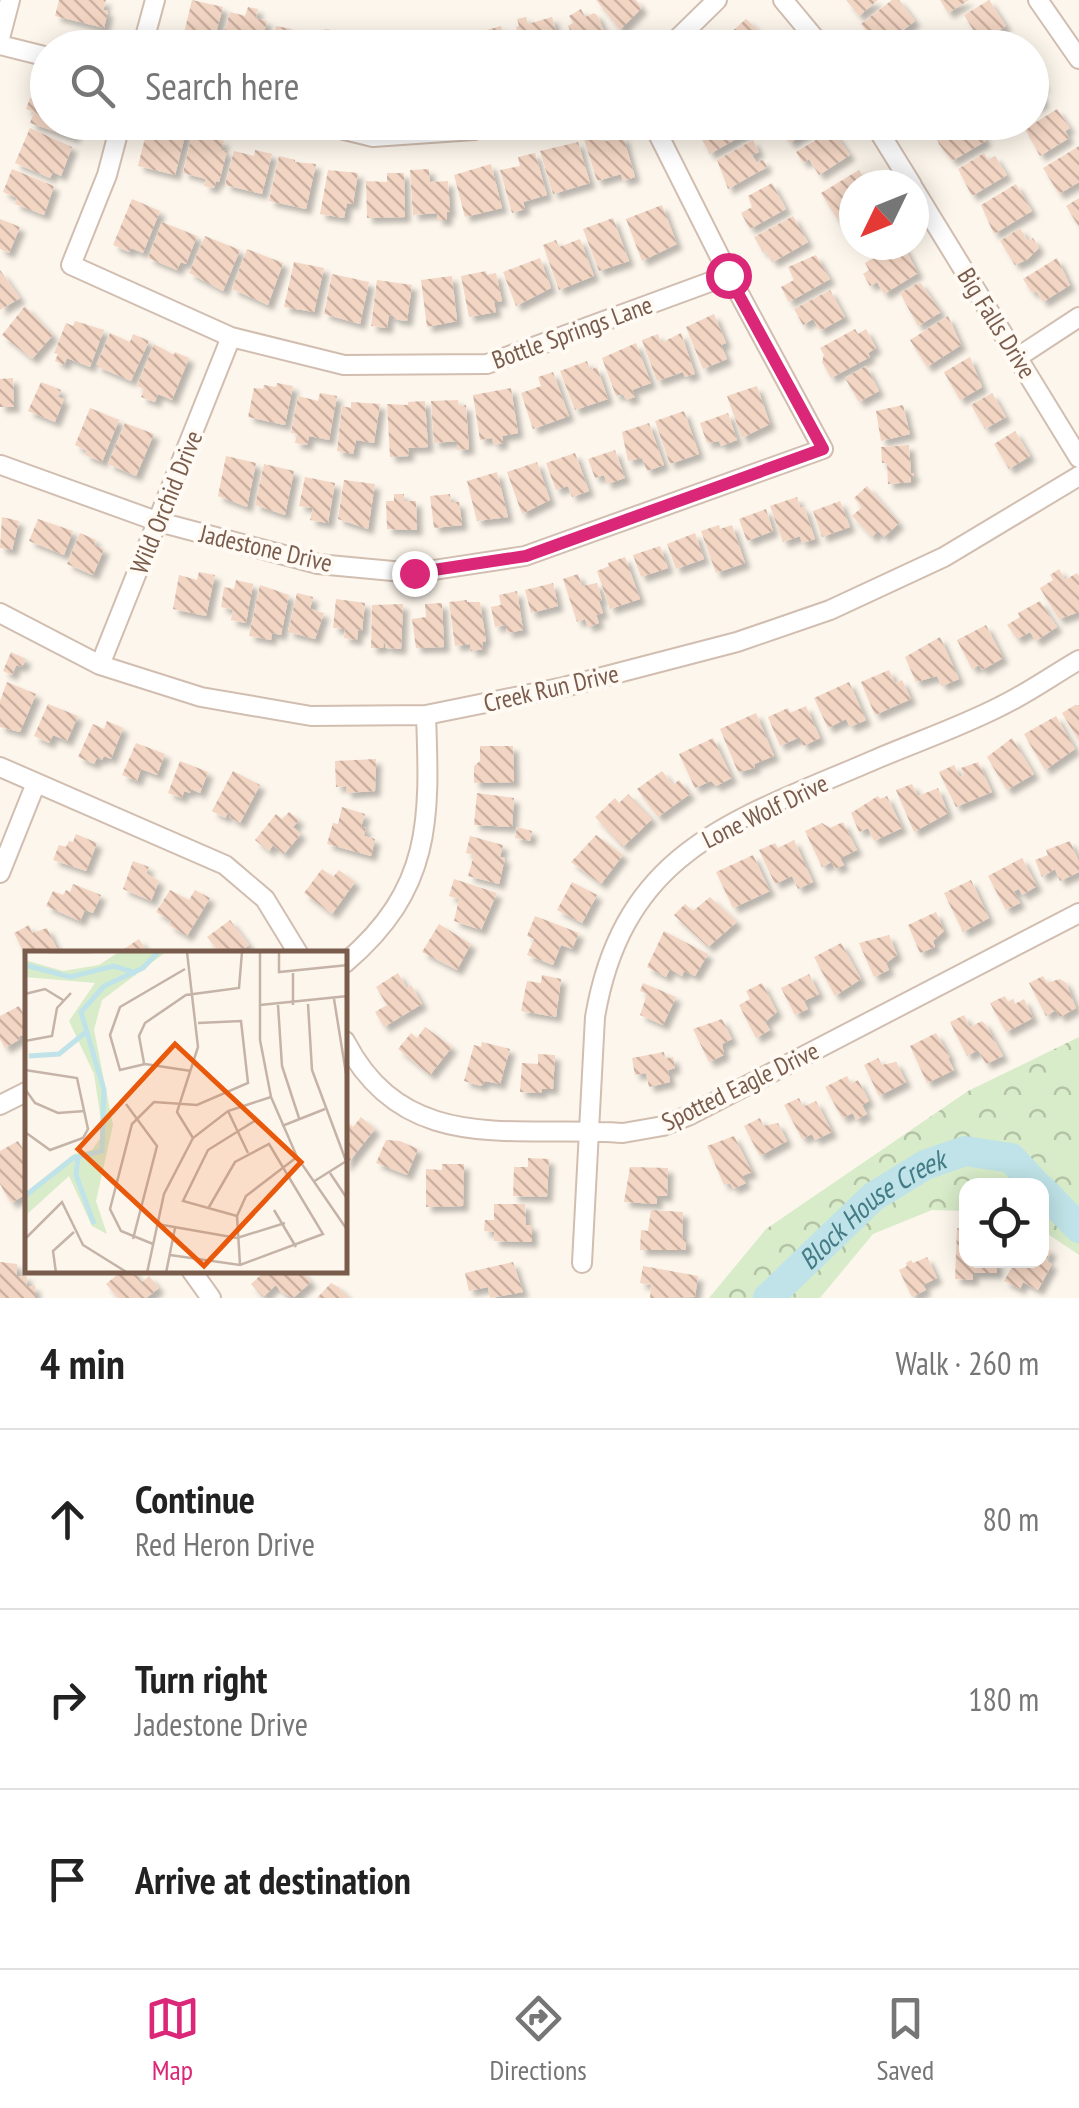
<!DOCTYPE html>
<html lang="en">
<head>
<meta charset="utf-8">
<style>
  body { margin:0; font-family:"PT Sans Narrow",sans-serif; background:#f6f6f6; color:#222 }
  .controls { position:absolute; right:30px; bottom:30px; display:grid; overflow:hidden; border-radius:20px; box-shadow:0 5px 25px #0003 }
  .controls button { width:90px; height:90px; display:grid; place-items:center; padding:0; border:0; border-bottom:2px solid #e0e0e0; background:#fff; color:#222; font:50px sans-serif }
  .compass { position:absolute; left:839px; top:170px; width:90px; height:90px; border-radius:50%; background:#fff; box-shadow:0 5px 25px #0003; rotate:227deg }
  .stop { position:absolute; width:30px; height:30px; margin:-22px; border:8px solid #db2777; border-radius:50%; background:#fff }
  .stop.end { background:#db2777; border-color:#fff; box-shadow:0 2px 10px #0008 }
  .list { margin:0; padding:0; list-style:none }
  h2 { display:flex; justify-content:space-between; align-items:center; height:130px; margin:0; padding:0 40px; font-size:42px }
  h2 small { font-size:32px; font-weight:400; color:#767676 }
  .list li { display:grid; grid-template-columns:65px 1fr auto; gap:30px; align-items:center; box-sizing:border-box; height:180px; padding:0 40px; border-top:2px solid #e0e0e0 }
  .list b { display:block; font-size:38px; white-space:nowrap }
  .list p { margin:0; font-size:32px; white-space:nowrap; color:#767676 }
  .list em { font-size:32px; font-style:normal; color:#767676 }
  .icon { flex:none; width:55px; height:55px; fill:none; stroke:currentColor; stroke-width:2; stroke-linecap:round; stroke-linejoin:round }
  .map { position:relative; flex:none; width:1079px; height:1298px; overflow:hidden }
  .search { position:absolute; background:#fff; box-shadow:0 5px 25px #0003; left:30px; right:30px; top:30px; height:110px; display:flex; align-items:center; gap:25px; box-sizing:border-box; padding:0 35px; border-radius:55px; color:#767676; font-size:38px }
  .sheet { height:670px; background:#fff }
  nav { display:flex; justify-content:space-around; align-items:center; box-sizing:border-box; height:140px; border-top:2px solid #e0e0e0; background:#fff; font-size:28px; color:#767676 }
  nav a { display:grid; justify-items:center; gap:5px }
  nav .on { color:#db2777 }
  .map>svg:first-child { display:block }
</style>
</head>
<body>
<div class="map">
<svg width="1079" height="1298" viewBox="0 0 1079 1298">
  <defs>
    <pattern id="forest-crowns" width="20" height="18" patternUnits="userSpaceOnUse" patternTransform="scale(2.5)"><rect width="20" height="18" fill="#d8ecc9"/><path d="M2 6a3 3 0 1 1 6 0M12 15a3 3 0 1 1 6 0" fill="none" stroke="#b4c2a5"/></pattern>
    <pattern id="building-back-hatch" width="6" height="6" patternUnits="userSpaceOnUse" patternTransform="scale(2.5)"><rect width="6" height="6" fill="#f3d5c3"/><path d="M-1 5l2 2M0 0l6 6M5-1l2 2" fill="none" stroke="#cab0a1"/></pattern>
    <filter id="shadow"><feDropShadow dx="5.5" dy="5.5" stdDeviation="2.5" flood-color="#0004"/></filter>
  </defs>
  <rect width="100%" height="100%" fill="#fdf6ec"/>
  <path fill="url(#forest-crowns)" d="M1079,1037V1255L1042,1230V1186H966V1211L932,1210L873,1234L820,1298H709L766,1229L968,1091Z"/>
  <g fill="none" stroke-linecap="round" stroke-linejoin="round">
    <g stroke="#bfe3e8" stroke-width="30">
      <path d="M1042,1190L1079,1228"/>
      <path id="s1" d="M768,1298L873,1197L925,1165L965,1151L1011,1158L1037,1186"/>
    </g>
  </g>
  <path fill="url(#building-back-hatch)" filter="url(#shadow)" d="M59,0H106L103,10L108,11L104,28L55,16Z
    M192,0L223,7L212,48L181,45Z
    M596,0H636L642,8L620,30Z
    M846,0H878L859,16Z
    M892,0H899L915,21L883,46L878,39L872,38L861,24Z
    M940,0H969L948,13Z
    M989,0L1006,26L981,42L964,15Z
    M248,7L258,9L256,18L267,21L260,48H220L230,12L245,16Z
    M581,9L585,17L594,13L597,15L607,37L585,48H579L568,26L573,23L569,16Z
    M526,17L528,24L552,17L561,48H522L516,27L519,26L517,19Z
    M746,19L762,34L773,48H740L734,41L729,34Z
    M276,26L292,29L290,36L312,42L310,48H270Z
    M501,26L507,48H468L465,36Z
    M324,29L337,31L335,39L361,44L360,48H321Z
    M924,34L933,48H905Z
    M1036,73L1044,86L1039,89L1043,102L1032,109V75Z
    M43,86L48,88V122H79L74,138L30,123L34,112L26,109L30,98L38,101Z
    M1057,109L1070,128L1065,131L1069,138L1040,156L1025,129Z
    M702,122H754L745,127L748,132L710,154L701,138L704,137L698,125Z
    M771,122H821L790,143L778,124L774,127Z
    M949,122H975L986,141L952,161L939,144L934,131Z
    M30,128L72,147L61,176L53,172L50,178L15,163Z
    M170,128L186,132L175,175L138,166L146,134L168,137Z
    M832,130L850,155L819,175L809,159L803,163L796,152Z
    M192,134L224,141L221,150L227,151L219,182L216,181L214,188L204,186L206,179L183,173Z
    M601,134L603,142L623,136L635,177L623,181L621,174L597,181L584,139Z
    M753,140L759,152L752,155L757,163L763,159L767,167L728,189L717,160Z
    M578,142L590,183L553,194L540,151Z
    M1079,146V182L1059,194L1043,168Z
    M255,150L272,154L262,194L225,185L234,151L254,156Z
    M535,153L547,195L523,202L525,209L512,213L500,170L520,166L518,157Z
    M984,153L988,160L995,156L1007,175L972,196L958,169Z
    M279,156L295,160V162L316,164L306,209L269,201Z
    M491,164L502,208L465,217L454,175Z
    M12,169L54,186L44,215L15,204L17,198L3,192Z
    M429,169L430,182L448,181L450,212H447V220H437V213L413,215L410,170Z
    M328,170L358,173L353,204L347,203L344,218L320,214Z
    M859,170L868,185H854V209L837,219L821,193Z
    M387,173H404L405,217L367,218L366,181L387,182Z
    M772,183L786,209L750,229L741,213L752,207L748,196Z
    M1016,184L1032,211L994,234L981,205Z
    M1079,198V227L1066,206Z
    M132,199L160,211L143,253L131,248L129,252L113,245Z
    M662,205L677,244L642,261L626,219Z
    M793,216L808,242L773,262L765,251L763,252L754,237Z
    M613,218L629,261L599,271L583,229Z
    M0,219L20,227L9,253L0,249Z
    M162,222L197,236L186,264L181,262L177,270L148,258Z
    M1020,228L1028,241L1033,238L1039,248L1028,259L1015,265L1000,241Z
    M205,236L240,250L223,291L189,273Z
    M580,239L594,276L559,290L543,245L556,240L559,247Z
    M895,245H903L918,273L884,294L877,282L870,286L863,274L869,270L865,263Z
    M247,249L283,263L268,305L232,289Z
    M816,255L830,279L789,302L781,287L794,280L788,267Z
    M540,258L551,288L516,306L503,272Z
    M1057,258L1070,285L1043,302L1036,291L1032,293L1023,279Z
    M294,262L324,268L314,312L284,307Z
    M0,270L20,298L0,310Z
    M486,271L487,275L496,273L502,301L494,302L496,312L469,317L461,276Z
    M332,274L369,282L360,324L324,314Z
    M452,276L457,321L427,327L421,280Z
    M377,280L412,285L407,321L393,319L394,316L389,315L387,328L371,326Z
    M920,282L941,312L918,326L900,293Z
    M830,290L845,317L820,331L813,319L803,325L794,309Z
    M25,306L53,335L32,359L2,335Z
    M714,314L726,343L721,345L727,359L703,369L686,327Z
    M948,316L961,345L927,367L910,340Z
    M75,321L104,330L90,367L67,358L64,365L55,361L58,354L54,353L66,323L73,326Z
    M855,329L858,334L866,329L876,348L868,353L870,357L831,378L822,362L824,355L820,348Z
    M110,333L130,342L133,334L149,341L131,381L96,366Z
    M681,333L695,374L685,377L683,372L657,381L642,340L658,334L661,343Z
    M636,343L651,383L632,390L635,397L626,400L623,394L616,396L602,358Z
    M154,344L174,355L175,352L189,358L172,400L158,394L155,402L141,397L144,389L137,386Z
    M970,357L982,387L960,400L944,372Z
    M587,361L590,370L597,367L608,399L575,410L560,371Z
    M866,366L879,391L859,402L845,378Z
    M553,372L569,416L533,429L521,393L541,386L538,377Z
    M13,378L14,407H0V379Z
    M41,382L61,390L58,397L64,399L55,422L28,411Z
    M277,383L293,386L285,425L248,417L254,388L263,389L264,385L276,387Z
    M757,386L770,424L742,438L727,396Z
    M511,388L518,433L502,436L503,443L494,445L492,438L480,440L473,395Z
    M320,393L337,396L329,440L309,436L307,445L295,443L297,434L291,433L298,396L318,401Z
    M992,393L1006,417L985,429L971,405Z
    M458,400L459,406L466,405L469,449L457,450V441L434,443L431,401Z
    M425,401L428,447L408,448L409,456L390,457L387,404L408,405V402Z
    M351,402L380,404L374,443L356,440L353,454L337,451L342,406L351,408Z
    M903,405L910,434L881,441L876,411Z
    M90,408L119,420L102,462L85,455L87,451L75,445Z
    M684,411L699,454L670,464L655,421Z
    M728,413L737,440L721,446L719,441L707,443L700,423Z
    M125,423L154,434L136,476L108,464Z
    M649,423L664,465L647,471L642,458L628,461L622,432Z
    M1015,431L1030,456L1009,469L994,444Z
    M909,445L911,473H914V477H911V482L888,484L887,463H882L881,447Z
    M615,450L625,478L607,484L604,475L595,478L588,459Z
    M575,453L589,491L572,497L568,486L556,490L546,463Z
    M226,456L256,463L247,507L218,496Z
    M537,462L550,500L522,514L507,472Z
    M264,464L294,471L285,515L255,505Z
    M497,472L508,517L477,521L467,481Z
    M305,477L335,483L328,523L310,520L313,508L299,506Z
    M344,480L375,484L368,529L338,519Z
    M867,486L899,523L884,537L878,531L872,537L852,516L862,507L854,498Z
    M394,494H404V501H416L417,530L387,529L386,501H394Z
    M450,494L451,502H459L462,525L434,528L430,496Z
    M797,497L800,508L804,507L815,539L802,543L800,536L783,542L770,506Z
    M840,501L850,527L822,537L813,511Z
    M766,509L773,531L747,541L739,519Z
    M2,517L19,521L12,550L0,548Z
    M38,519L73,531L64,555L29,541Z
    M719,525L720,529L732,525L745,563L716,573L701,531Z
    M80,533L96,540L94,545L104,549L93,575L67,564Z
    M695,533L704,559L676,569L667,544Z
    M660,546L668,568L641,577L633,555Z
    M625,557L640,599L610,609L597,571L609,566L608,563Z
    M1059,569L1065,580L1077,573L1079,576V612L1059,619L1040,588L1053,580L1050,575Z
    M199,572L215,575L206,616L173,609L179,575L197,580Z
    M578,574L582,586L597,583L602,600L599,601L603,613L596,615L599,623L588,627L585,619L577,622L563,579Z
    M236,580L253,584L246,623L231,620L233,610L221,607L224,587L234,589Z
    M553,583L558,606L531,613L525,590Z
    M260,585L289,595L281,635L272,633L271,640L249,636Z
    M517,591L523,630L507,633L506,625L495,627L491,607L501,605L499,595Z
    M297,593L313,597L310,609L324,613L315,639L288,632Z
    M336,599L365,603L362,631L358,630L357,640L344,638L345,629L333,628Z
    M467,600V602H480L486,641L482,642L483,649L471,651L470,644L455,646L449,602Z
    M1040,601L1057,627L1036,641L1030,632L1017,639L1007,625L1020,617L1018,613Z
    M442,603L444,647L416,648L412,619L426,617L425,604Z
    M403,604L401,649L386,648L384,640L383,648H371L372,605Z
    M986,625L1003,658L982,670L979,665L972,669L957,640Z
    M940,637L959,679L942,686L937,676L916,682L905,657Z
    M11,652L26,659L22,667L16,665L12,675L3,671Z
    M889,670L895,683L902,680L911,699L875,715L861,682Z
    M7,682L36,694L20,732L0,727V701Z
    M849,682L866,720L850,727L846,719L828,728L814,698Z
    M48,704L78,716L67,741L53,735L49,743L34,736Z
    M1075,705H1079V741L1062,713Z
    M806,706L820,738L803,746L800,737L780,746L768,717L788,708L790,713Z
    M756,713L774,756L754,764L755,768L738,772L720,729Z
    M1056,716L1075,749L1045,770L1024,734Z
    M107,721L123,728L111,759L104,756L102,760L97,758L94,764L78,757L93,724L104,729Z
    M713,738L732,778L716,786L711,781L695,788L679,754Z
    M1012,738L1034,774L1007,790L987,757Z
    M136,743L165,754L157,775L141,769L137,781L122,775Z
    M480,746H513L514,782L474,783V766L480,761Z
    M376,759L375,791L346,793V786L336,787L335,761Z
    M180,761L208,772L200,793L191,789L190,793L184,791L182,798L168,793Z
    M978,762L992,792L956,807L939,772L954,765L960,777L964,775L961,768Z
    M233,771L260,785L240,823L229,817L231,813L229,812L225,818L212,811Z
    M662,771L673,785L679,780L690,794L658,817L637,789Z
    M912,784L918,796L938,788L948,813L914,832L896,790Z
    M477,793L514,798L512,827L474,825Z
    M628,794L652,819L623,847L595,817L615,798L619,803Z
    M878,796L880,799L887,796L902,828L874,841L868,828L859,832L851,813Z
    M342,807L365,814L361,827L366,828L364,836L375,839L371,856L327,844L333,823L338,824Z
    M289,812L299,820L293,827L301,834L284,854L273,845L269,851L255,840L276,814L282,819Z
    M843,822L857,850L840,858L844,865L835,869L832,862L822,867L805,831L822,823L830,828Z
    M517,827L532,831L530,841L515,838Z
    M76,834L97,843L86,871L53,860L59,845L66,847L69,841L73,842Z
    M596,835L623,855L601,884L571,862Z
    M470,836L503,845L500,857L505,858L499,884L468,876L474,855L466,853Z
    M794,840L813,882L798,889L792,876L775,884L759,850L775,843L778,848Z
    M1070,841L1079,862V872L1060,881L1055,869L1042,877L1035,860L1048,855L1046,850Z
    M753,855L770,891L733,908L716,872Z
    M1022,858L1037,886L1022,895L1019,889L1014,891L1020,903L1006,910L988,876Z
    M133,861L149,867L146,873L159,881L151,901L123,889Z
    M322,869L333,877L339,870L355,882L332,914L304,893Z
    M454,879L497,893L481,930L454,921L459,899L449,896Z
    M971,880L989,918L963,932L944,893Z
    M572,882L597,895L582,923L557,910Z
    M73,884L101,895L93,913L85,910L80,921L46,906L53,891L63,895L66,890L70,892Z
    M170,890L189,900L195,890L210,898L187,936L169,925L171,921L156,912Z
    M710,897L737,922L708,947L674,915L685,904L693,911Z
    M936,912L944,931L933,941L935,947L920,953L908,925Z
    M535,916L579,933L572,949L561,945L553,965L527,955L534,939L527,936Z
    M230,920L249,945L239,953H220L207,937Z
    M439,924L471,944L457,970L422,952Z
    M29,925L32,933L47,928L57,949L50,953H28V961L14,933Z
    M664,931L708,954L695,976L684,971L682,976L670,969L666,977L647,967Z
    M889,935L897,955L886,963L889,970L874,977L859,943Z
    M139,939L148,953H118Z
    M841,943L861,979L835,996L814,957Z
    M398,973L407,988L411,985L422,1004L384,1027L375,1012L387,1005L376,987Z
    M809,974L819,994L804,1001L808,1009L795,1015L781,988Z
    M542,975L561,979L556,1017L521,1011L527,981L541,983Z
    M1043,976L1047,983L1060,979L1066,983L1076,1008L1060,1017L1056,1010L1046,1016L1029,983Z
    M643,983L676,997L663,1025L640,1015L647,994L640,991Z
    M762,983L777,1012L765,1022L770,1030L756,1038L739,1005L750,999L746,991Z
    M1005,996L1008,1002L1013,999L1015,1004L1024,999L1033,1018L1006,1032L990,1003Z
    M19,1006L28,1022V1034L19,1036L20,1039L5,1048L0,1039V1016Z
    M964,1015L970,1027L982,1021L986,1025L1003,1056L986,1064L978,1050L967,1056L950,1022Z
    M722,1019L732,1039L722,1044L724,1055L709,1062L693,1029Z
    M425,1027L452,1047L430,1075L398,1049L411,1033L417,1038Z
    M936,1033L950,1057L948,1058L954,1070L927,1083L910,1046Z
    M482,1042L510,1049L500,1084L485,1081L481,1086L464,1081L474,1045L481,1047Z
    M664,1052L665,1059L673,1057L675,1068L668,1070L670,1082L649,1087L646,1073L635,1075L632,1058Z
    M538,1054L555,1055L553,1089H542L541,1093L520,1092L522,1063L538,1064Z
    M878,1058L882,1065L896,1062L906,1082L879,1096L864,1065Z
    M847,1076L851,1084L858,1080L869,1101L862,1105L867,1114L856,1120L853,1113L842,1118L825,1087Z
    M799,1098L803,1107L816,1101L832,1132L815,1140L812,1134L802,1139L784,1105Z
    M361,1117L375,1129L345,1167V1121L353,1127Z
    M760,1118L763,1126L778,1123L787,1141L760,1156L744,1126Z
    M734,1136L752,1172L742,1176L746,1183L733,1189L730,1183L724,1185L707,1146Z
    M386,1140L400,1141L418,1149L407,1175L376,1163Z
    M18,1141L28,1157V1179L23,1182L28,1193L11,1203L0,1184V1151Z
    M528,1158L549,1159L547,1197L513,1196L514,1167H528Z
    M442,1164H464L463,1206L426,1207V1169L442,1170Z
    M630,1167L668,1168L667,1196H657V1204L624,1202Z
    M494,1204H525L526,1225H532V1242L494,1241V1232L484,1231L485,1220H494Z
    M651,1210L683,1212L682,1239H686V1250H640L641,1230L648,1231Z
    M957,1228L966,1229V1260H997V1273H973V1280L955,1279Z
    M1042,1246L1051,1251L1046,1261L1052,1264L1038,1290L1023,1282L1020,1289L1004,1281L1016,1260H1042Z
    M927,1257L937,1278L923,1285L926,1290L912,1297L899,1270L907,1266L906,1263L911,1260L913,1263Z
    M0,1262L17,1264V1276H27L26,1286H35V1298H0Z
    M513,1262L523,1292L490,1298L488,1287L469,1291L465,1273Z
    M643,1266L698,1276L695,1297L650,1298L651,1285L640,1283Z
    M123,1270H132L142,1282L149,1276L159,1288L146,1298H118L106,1284Z
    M273,1270H300L311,1282L293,1298L281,1292L276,1285L263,1297L251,1284L265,1271L268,1275Z
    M331,1283L338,1287L349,1298H317Z"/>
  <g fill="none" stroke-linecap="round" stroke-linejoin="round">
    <g stroke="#d1beb0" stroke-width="22">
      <path id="minor" d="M783,0L823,48
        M1038,0L1079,59
        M0,38L10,0
        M0,45L48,57
        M142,48L155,0
        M668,48L717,0
        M121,122L107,175L71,265L231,337L344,365L487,364L729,275
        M312,122L373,137L474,130L497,122
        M873,122L912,185
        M914,189L1079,458
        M1018,357L1079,317
        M1,465L159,522L318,564L414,573L525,556L823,449L729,275L652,122
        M0,613L100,665L201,697L311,716L426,715L564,687L737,642L830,610L944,557L1079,476
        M100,665L231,337
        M0,767L225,865L265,899L298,953
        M0,873L36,783
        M345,963C432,889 430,820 426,715
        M345,1041C405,1157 514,1125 623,1133L663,1126L690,1115L1079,913
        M0,1105L28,1091
        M582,1263L595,1017C624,848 736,820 874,760C916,742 960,727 1001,706C1028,693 1053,675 1079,660
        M191,1270L211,1298"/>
    </g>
    <use href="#minor" stroke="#fff" stroke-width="18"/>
  </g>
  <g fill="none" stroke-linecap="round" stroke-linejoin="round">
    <path stroke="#db2777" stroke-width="12" d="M414,573L526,556L823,449L728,275"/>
  </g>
  <g text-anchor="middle" stroke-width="8" stroke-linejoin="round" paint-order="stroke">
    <g font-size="25" fill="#7a5c4d" stroke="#fffaf3">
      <text transform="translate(997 323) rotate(58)" y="9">Big Falls Drive</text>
      <text transform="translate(572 332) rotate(-20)" y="9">Bottle Springs Lane</text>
      <text transform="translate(166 502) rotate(-68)" y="9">Wild Orchid Drive</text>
      <text transform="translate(266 548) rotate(13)" y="9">Jadestone Drive</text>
      <text transform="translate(551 688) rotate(-13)" y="9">Creek Run Drive</text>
      <text transform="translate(765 811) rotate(-26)" y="9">Lone Wolf Drive</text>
      <text transform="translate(740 1086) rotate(-26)" y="9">Spotted Eagle Drive</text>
    </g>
    <g font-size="28" font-style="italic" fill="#437c86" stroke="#fffaf3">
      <text dy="10" stroke="none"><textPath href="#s1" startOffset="138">Block House Creek</textPath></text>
    </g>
  </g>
  <g transform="translate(25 951)">
    <rect width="322" height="322" fill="#fdf6ec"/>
    <path d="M94,1H141L77,49L69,79L88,174L71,250L82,283L67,275L44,225L0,265V242L49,203L67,199L78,183L69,123L44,70L70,32L0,26V9L38,20L74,14Z" fill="#d8ecc9"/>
    <path fill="none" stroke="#bfe3e8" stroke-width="5" d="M0,14L45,26L89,15L111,22M4,105L34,103L61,81M53,206L51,224L69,273M0,245L48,207L77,200L79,139L56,61L79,35L118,17L133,1"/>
    <path fill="none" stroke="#c5b3a7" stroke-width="2.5" d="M24,1H67M162,1L173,96L152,161L168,187M235,1V89L246,146L272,206L323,280M254,1V21L323,14M160,18L95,56L85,84L95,119L120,113L166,120M0,43L20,38L38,49M309,48L323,135M283,53L287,119L321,210M235,54L323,45M253,54L257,115L274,167M268,54V22M0,90L27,85L32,57L46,42M119,112L114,85L120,72L161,44L214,37L217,1M0,119L52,127L63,178L58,187L25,199L0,181M0,138L10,152L33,162L60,160M101,153L132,195L108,288M203,160L223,202M257,175L300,158M305,222L323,249M288,231L323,209M249,259L271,296M212,265L158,250L183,199L231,169M132,273L212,287L260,272M0,288L37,251L58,294L103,322M128,293L96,280L85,258L107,173L129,151L172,154L223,132L216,70L173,72M145,304L215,314L298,283L244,193L210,211L184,256M215,314L212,265L221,245L272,206M31,322L28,300L49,281M122,322L139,243L168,187L203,160L246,146M141,322L150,277"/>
    <path fill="#e8590c" fill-opacity="0.15" stroke="#e8590c" stroke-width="5" d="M150,93L276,211L179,315L53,198Z"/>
    <rect width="322" height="322" fill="none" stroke="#7a5c4d" stroke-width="5"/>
  </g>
</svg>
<div class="controls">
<button><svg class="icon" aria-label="locate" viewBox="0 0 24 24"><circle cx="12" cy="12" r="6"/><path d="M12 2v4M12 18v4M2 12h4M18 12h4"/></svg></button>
</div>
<svg class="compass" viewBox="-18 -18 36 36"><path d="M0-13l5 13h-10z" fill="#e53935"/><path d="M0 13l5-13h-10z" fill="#767676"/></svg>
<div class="stop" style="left:728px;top:275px"></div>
<div class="stop end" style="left:414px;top:573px"></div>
<div class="search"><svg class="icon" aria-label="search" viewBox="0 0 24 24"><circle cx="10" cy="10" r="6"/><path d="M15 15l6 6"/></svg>Search here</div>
</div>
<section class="sheet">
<h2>4 min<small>Walk · 260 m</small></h2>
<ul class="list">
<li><svg class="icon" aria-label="ahead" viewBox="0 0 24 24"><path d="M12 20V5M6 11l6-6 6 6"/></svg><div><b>Continue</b><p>Red Heron Drive</p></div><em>80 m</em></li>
<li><svg class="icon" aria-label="right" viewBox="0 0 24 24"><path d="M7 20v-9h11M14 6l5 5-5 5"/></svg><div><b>Turn right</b><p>Jadestone Drive</p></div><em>180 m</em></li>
<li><svg class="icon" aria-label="arrive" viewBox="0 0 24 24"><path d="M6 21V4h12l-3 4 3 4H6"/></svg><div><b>Arrive at destination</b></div></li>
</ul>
</section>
<nav>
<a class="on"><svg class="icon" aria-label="map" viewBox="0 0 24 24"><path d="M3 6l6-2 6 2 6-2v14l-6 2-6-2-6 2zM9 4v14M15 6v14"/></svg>Map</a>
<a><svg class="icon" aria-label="directions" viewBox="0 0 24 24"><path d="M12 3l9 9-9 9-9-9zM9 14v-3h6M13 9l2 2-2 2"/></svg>Directions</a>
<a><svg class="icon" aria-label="saved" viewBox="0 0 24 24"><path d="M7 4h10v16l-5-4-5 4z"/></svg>Saved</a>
</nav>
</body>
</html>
